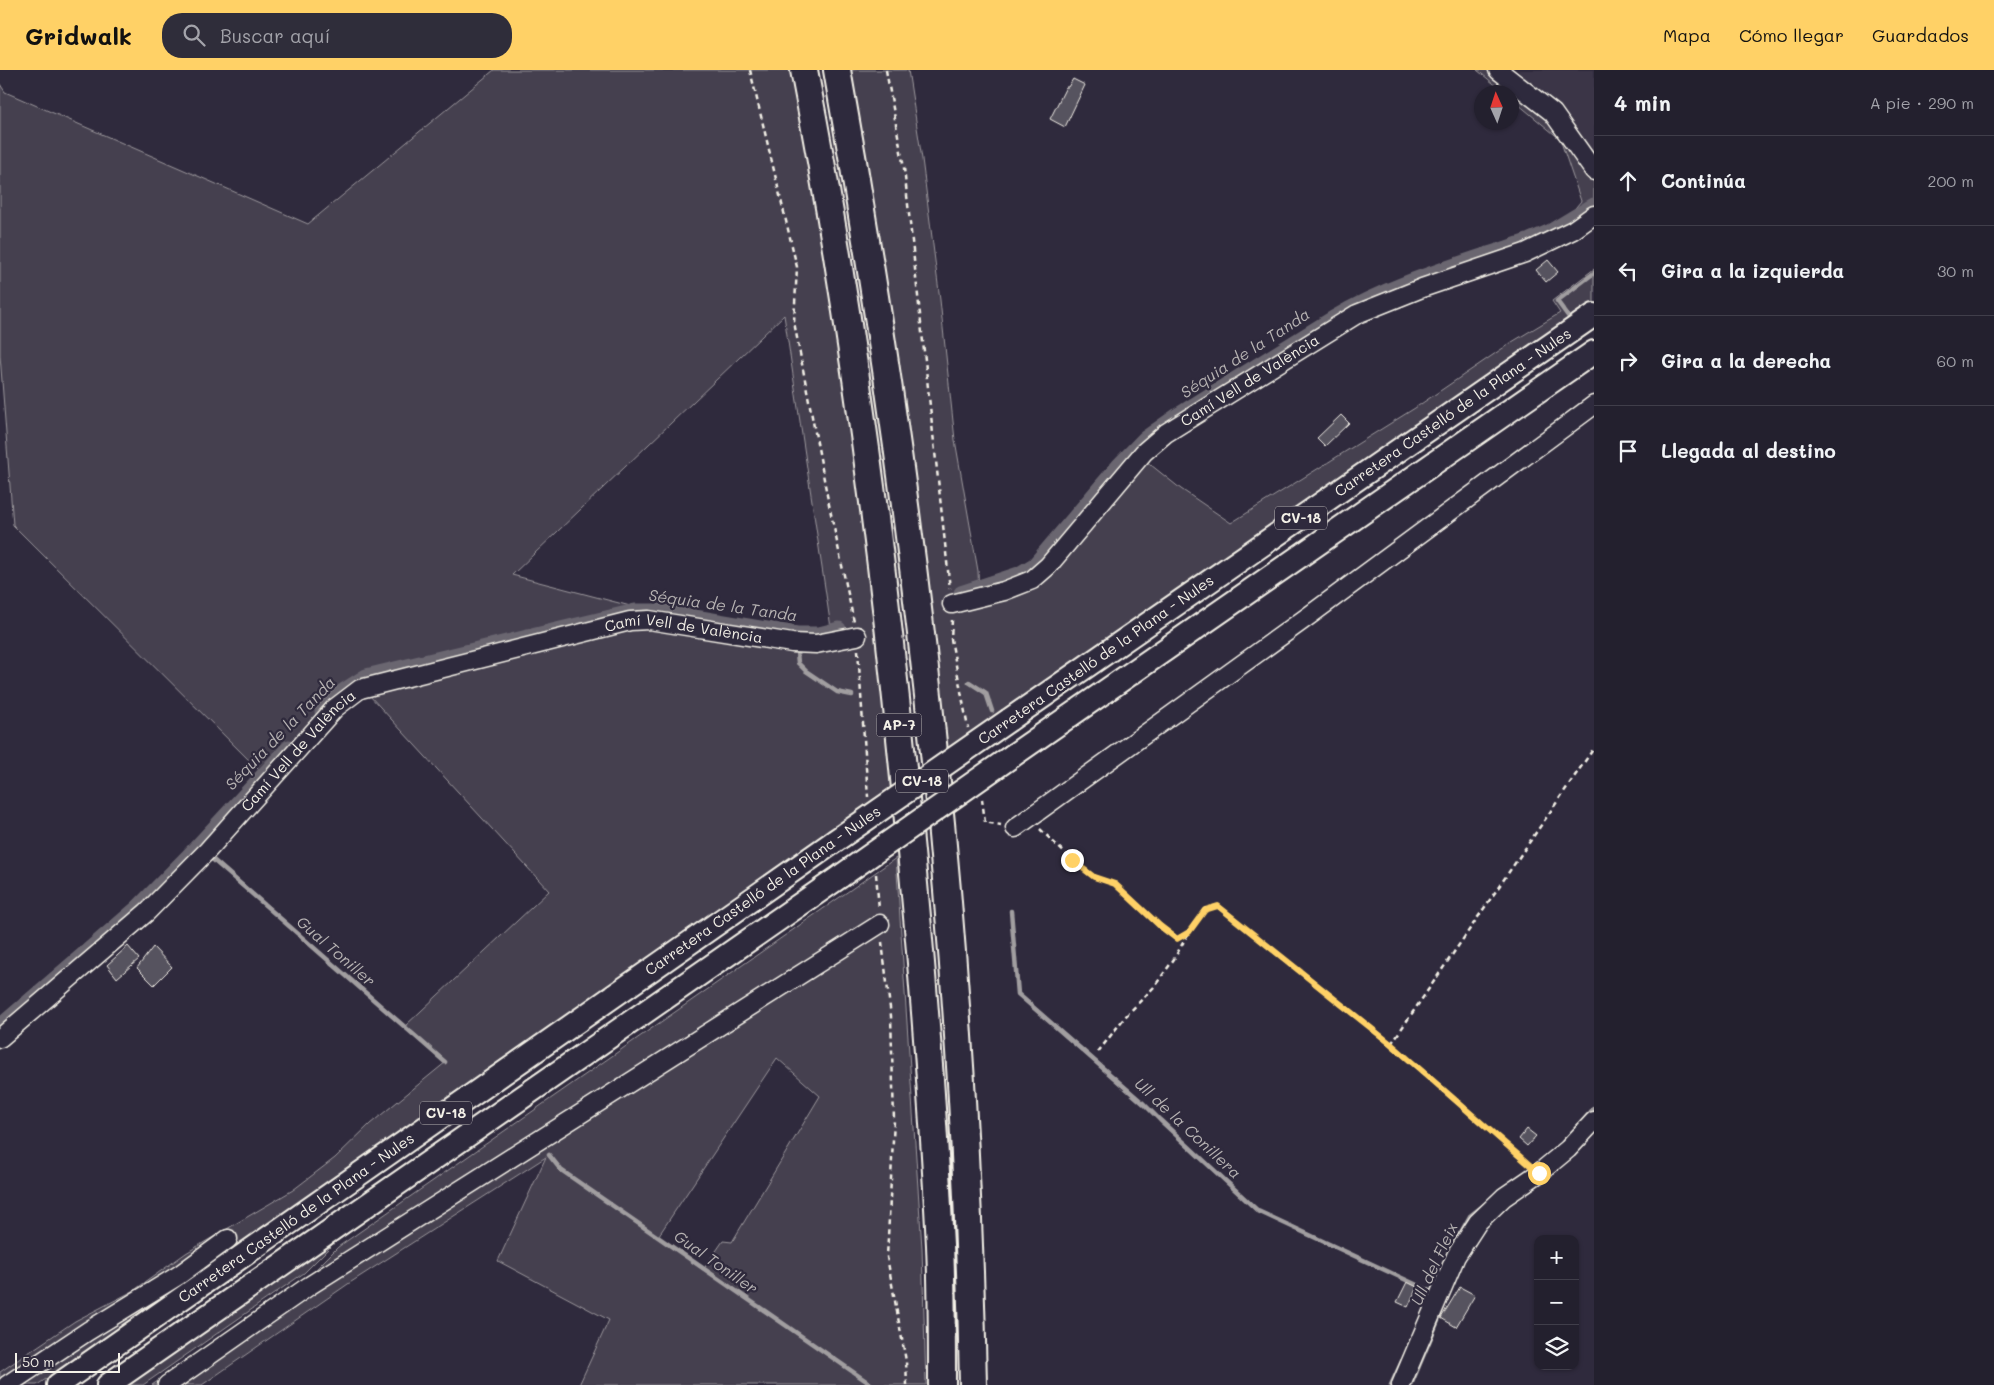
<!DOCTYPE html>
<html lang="es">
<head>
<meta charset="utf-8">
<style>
  body { margin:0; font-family:Mali,sans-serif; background:#2f2d3a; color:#f1f3f6 }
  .controls { position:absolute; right:15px; bottom:15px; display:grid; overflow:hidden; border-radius:10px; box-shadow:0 1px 4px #0004 }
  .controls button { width:45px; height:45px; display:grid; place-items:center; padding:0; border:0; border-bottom:1px solid #403e4a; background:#23202e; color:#f1f3f6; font:25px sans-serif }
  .compass { position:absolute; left:1474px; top:15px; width:45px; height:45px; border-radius:50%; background:#23202e; box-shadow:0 1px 4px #0004; rotate:357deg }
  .scale { position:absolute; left:15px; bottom:12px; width:105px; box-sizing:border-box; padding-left:5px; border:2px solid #f4f1e8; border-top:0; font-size:14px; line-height:18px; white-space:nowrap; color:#f4f1e8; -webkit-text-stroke:4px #2f2a3d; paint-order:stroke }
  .stop { position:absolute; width:15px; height:15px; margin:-11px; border:4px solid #ffd166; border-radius:50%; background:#fff }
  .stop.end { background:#ffd166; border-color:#fff; box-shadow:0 1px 5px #0008 }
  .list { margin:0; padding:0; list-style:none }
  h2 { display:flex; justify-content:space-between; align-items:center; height:65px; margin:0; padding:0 20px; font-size:21px }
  h2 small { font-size:16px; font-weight:400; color:#a3a3aa }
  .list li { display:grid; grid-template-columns:32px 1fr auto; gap:15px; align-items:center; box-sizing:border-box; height:90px; padding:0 20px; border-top:1px solid #403e4a }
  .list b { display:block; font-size:19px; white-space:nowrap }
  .list em { font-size:16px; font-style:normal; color:#a3a3aa }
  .icon { flex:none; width:28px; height:28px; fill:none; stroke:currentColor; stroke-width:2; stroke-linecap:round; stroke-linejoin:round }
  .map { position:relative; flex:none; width:1594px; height:1315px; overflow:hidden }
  header { display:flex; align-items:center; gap:30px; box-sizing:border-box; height:70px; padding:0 25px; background:#ffd166; color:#111 }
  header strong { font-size:24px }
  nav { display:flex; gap:28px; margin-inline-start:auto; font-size:18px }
  .search { width:350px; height:45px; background:#2f2d3a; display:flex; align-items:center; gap:12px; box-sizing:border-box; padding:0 18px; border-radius:20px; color:#a3a3aa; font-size:19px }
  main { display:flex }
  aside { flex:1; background:#23202e }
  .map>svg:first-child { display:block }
</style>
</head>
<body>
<header>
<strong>Gridwalk</strong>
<div class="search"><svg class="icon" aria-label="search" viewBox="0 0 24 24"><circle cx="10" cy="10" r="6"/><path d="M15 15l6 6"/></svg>Buscar aquí</div>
<nav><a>Mapa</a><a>Cómo llegar</a><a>Guardados</a></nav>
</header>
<main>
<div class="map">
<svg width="1594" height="1315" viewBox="0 0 1594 1315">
  <rect width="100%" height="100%" fill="#2f2a3d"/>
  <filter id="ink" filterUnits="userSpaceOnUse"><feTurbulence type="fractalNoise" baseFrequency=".02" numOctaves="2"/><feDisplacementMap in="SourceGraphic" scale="10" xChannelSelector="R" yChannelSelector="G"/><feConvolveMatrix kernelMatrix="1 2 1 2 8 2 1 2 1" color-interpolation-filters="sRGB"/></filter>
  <g filter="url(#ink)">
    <path fill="#3b3647" d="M1518,0H1594V110Z"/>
    <path fill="#454050" stroke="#9c989c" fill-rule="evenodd" d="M494,0H795L850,331L898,718L181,1219L37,1315H0V1302L75,1251L133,1221L186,1183L293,1120L335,1088L370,1054L446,992L405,956L549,821L369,625L360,620L270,711L13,455L0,285V14L5,22L308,154ZM784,245L833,571L649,549L638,538L512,505Z
      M845,0H908L922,89L940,230L955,370L978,501L979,526L1032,510L1141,387L1181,419L1231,453L1415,338L1512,272L1560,243L1552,231L1594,199V237L942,688Z
      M1477,0H1497L1541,35L1594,111V145L1573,159L1571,143L1581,131L1560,69L1512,29V22H1504Z
      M896,788L922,1178L926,1315H579L609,1250L498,1191L546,1087L348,1214L202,1315H152L300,1215L338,1177ZM777,988L820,1026L732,1172L723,1171L703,1200L655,1166L659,1165Z
      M560,1015L334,1173L304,1203L143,1315H121Z"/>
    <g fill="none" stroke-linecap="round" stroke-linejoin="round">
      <path stroke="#a19ea0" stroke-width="4.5" d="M1568,246L1557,231L1594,203
        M797,582L798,593L806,601L837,622L852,625
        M969,612L986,623L992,641
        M211,788L445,992
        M1011,841L1018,924L1144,1034L1160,1050L1258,1141L1432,1222
        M1585,1049L1594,1038
        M549,1085L561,1100L872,1315
        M1459,1166L1470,1146L1484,1135
        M1391,1315L1402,1291
        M1411,1315L1438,1251"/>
      <path stroke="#6a6670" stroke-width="15" d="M961,523L1019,504L1034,495L1118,396L1145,368L1176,346L1333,248C1393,212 1464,193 1530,170L1551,161L1594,135
        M322,642L338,624L366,606L635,541H659L797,564H819L839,559
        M0,956L137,838L187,787L289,677"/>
    </g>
    <path fill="#56525f" stroke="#f4f1e8" d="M1073,9L1085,15L1065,57L1050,49L1066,17H1068Z
      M1548,190L1558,202L1546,212L1536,200Z
      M1341,345L1349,353L1325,376L1317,368Z
      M128,876L139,889L117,908L107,895Z
      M153,877L172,897L154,915L137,898Z
      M1527,1059L1536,1066L1527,1076L1519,1069Z
      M1407,1212L1417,1217L1408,1237L1397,1232Z
      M1460,1217L1475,1225L1456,1257L1441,1248Z"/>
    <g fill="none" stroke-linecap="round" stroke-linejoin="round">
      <g stroke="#f4f1e8" stroke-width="21">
        <g id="minor">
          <path d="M1498,0L1553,43L1594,101"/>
          <path id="s1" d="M952,534L1004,521L1032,510L1048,496L1144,382L1166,363L1357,244L1422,218L1525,183L1573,160L1594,145"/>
          <path d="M1015,758L1310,545L1594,335"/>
          <path id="s2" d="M0,968L147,842L208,780L335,638L360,619L630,551L649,550L792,573L816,574L857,566"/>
          <path d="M7,1315L88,1261L179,1205L228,1169"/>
          <path d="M167,1315L309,1216L880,854"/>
          <path d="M1401,1315L1456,1186L1478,1152L1504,1127L1539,1103L1568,1079L1594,1051"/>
        </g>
      </g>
      <g stroke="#f4f1e8" stroke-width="26">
        <g id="major">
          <path id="s3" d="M1009,650L1594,245"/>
          <path d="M1012,686L1594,282"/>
          <path id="s4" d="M58,1315L835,771"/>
          <path d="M108,1315L841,806"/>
        </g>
      </g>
      <g stroke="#f4f1e8" stroke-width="30">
        <path id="highway" d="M804,0C852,248 885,499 908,751C922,892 933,1034 940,1175C942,1222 942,1269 942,1315
          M837,0C915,434 965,874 973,1315"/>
      </g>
      <path stroke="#f4f1e8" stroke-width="2.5" stroke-dasharray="5 4" stroke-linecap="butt" d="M750,0L797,197L794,252L827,425L854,552
        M886,0L904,98L950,519
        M952,550L951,569L968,658
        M858,580L868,727
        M982,729L985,752L1001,755
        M1040,759L1072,790L1094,807L1115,814L1160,856L1177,869L1189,862L1205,839L1218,836L1391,974L1528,1094
        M876,804L879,839
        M882,872L891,946L894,1050L887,1187L906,1291L907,1315
        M1391,974L1594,678
        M1098,982L1125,947L1154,917L1174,889L1189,862"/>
      <use href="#minor" stroke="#2f2a3d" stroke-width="18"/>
      <use href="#major" stroke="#2f2a3d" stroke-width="22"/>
      <use href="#highway" stroke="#2f2a3d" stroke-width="26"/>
      <g stroke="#f4f1e8" stroke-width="26" stroke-linecap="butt">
        <path id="major-bridge" d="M835,771L1009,650
          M841,806L1012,686"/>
      </g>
      <use href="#major-bridge" stroke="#2f2a3d" stroke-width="22"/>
    </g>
  </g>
  <g fill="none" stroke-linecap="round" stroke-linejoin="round" filter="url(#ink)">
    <path stroke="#ffd166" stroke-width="6" d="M1072,790L1094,807L1115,814L1160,856L1177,869L1189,862L1205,840L1218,836L1391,974L1539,1103"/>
  </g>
  <g text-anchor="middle" stroke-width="4.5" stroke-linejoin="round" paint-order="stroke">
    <g fill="#2f2a3d" stroke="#b9b5b5" stroke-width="1">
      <rect x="1275" y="436.5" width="52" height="23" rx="4"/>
      <rect x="876.5" y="643.5" width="45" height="23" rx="4"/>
      <rect x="896" y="699.5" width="52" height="23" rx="4"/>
      <rect x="420" y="1031.5" width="52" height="23" rx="4"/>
    </g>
    <g font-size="14" font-weight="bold" fill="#f4f1e8">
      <text x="1301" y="453">CV-18</text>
      <text x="899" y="660">AP-7</text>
      <text x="922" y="716">CV-18</text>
      <text x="446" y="1048">CV-18</text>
    </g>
    <g font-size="15" fill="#f4f1e8" stroke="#2f2a3d">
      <text dy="5" stroke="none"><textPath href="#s1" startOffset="382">Camí Vell de València</textPath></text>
      <text dy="5" stroke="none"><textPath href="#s3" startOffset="540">Carretera Castelló de la Plana - Nules</textPath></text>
      <text dy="5" stroke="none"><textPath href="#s2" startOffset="835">Camí Vell de València</textPath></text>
      <text transform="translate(1096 590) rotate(-35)" y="5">Carretera Castelló de la Plana - Nules</text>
      <text dy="5" stroke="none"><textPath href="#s2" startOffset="415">Camí Vell de València</textPath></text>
      <text transform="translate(763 821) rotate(-35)" y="5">Carretera Castelló de la Plana - Nules</text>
      <text dy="5" stroke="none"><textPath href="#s4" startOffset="291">Carretera Castelló de la Plana - Nules</textPath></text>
    </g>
    <g font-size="16" font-style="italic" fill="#b6b2b2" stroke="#2f2a3d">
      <text transform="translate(1245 283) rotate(-33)" y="6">Séquia de la Tanda</text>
      <text transform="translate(723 535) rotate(8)" y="6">Séquia de la Tanda</text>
      <text transform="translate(280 663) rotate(-46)" y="6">Séquia de la Tanda</text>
      <text transform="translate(336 881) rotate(41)" y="6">Gual Toniller</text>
      <text transform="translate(1188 1058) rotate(43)" y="6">Ull de la Conillera</text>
      <text transform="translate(716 1192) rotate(35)" y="6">Gual Toniller</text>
      <text transform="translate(1434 1194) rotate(-65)" y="6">Ull del Fleix</text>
    </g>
  </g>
</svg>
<div class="controls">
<button>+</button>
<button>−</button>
<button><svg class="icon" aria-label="layers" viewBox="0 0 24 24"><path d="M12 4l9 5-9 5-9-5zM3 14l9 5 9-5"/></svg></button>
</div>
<svg class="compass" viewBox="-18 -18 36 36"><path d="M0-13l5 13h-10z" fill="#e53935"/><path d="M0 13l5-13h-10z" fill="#a3a3aa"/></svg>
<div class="scale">50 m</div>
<div class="stop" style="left:1539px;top:1103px"></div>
<div class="stop end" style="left:1072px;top:790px"></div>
</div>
<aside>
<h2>4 min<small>A pie · 290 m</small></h2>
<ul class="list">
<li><svg class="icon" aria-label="ahead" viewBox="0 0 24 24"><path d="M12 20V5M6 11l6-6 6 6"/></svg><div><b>Continúa</b></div><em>200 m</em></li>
<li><svg class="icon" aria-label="left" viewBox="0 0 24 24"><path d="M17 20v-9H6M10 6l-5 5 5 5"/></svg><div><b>Gira a la izquierda</b></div><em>30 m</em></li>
<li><svg class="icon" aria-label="right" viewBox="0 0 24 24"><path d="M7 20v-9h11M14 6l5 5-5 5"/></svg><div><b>Gira a la derecha</b></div><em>60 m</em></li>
<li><svg class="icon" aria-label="arrive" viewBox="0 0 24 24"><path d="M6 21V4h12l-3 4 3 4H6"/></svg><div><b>Llegada al destino</b></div></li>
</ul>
</aside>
</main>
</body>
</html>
